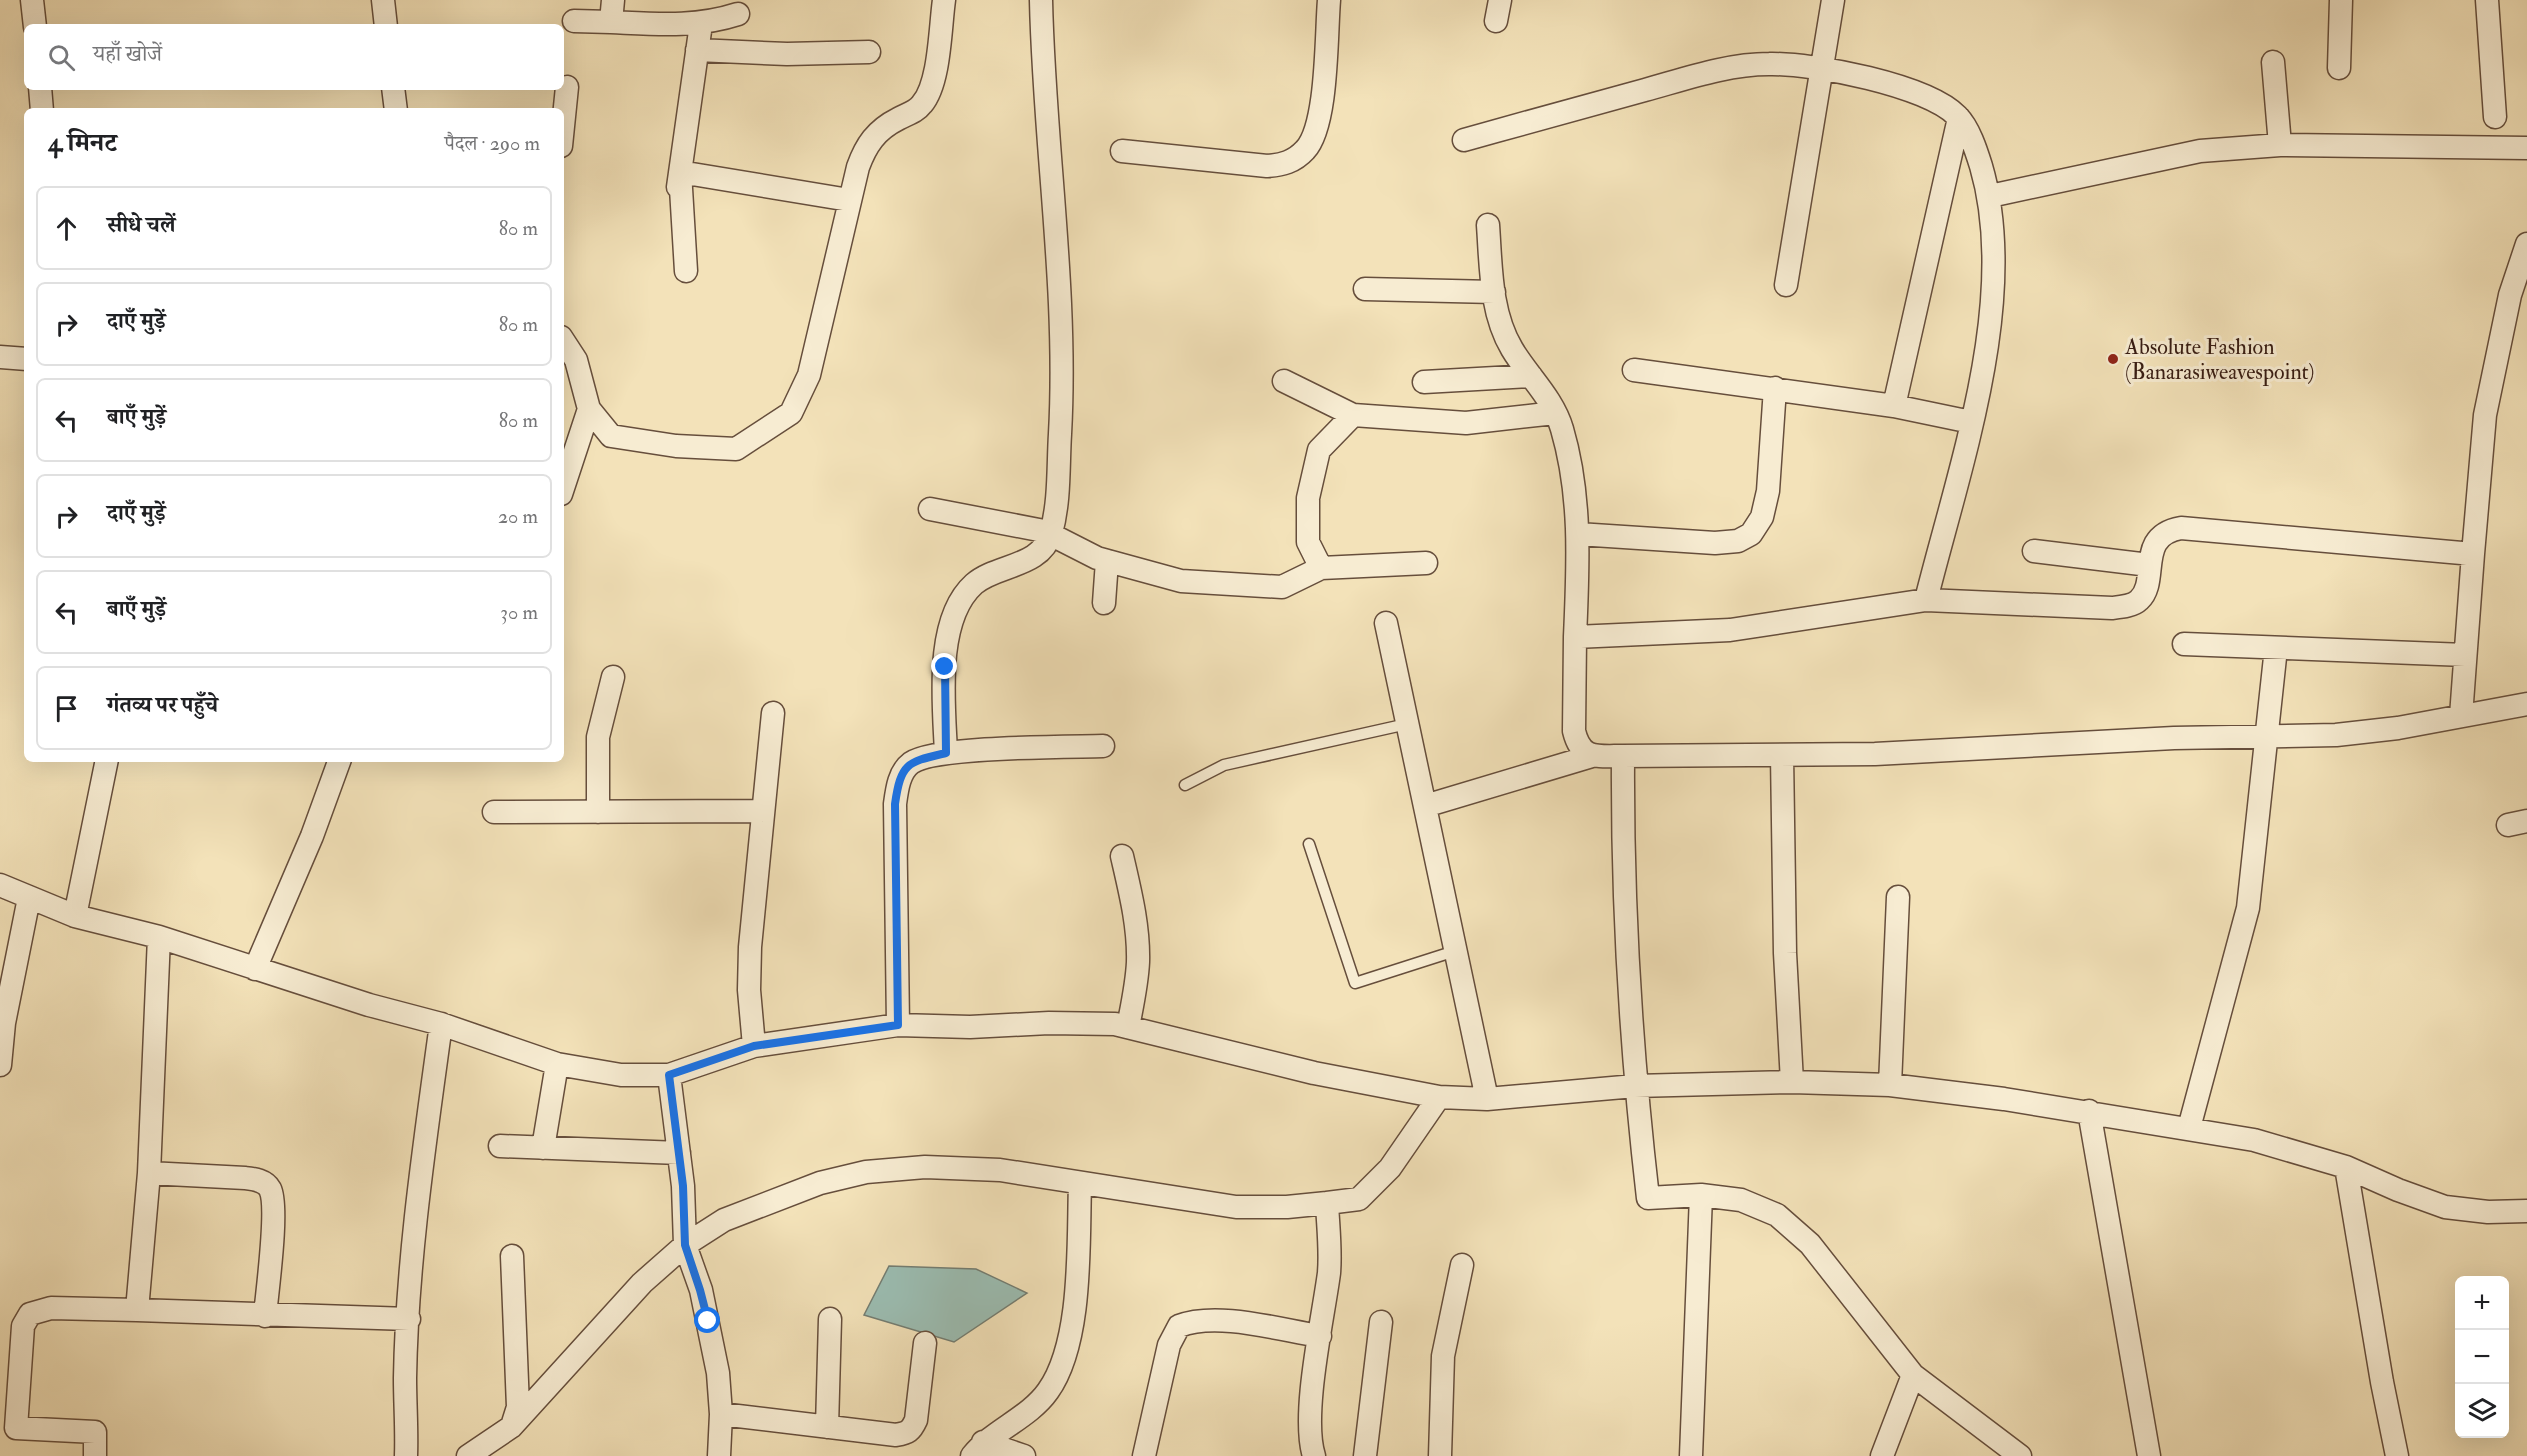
<!DOCTYPE html>
<html lang="hi">
<head>
<meta charset="utf-8">
<style>
  body { margin:0; font-family:"IM FELL Double Pica","Noto Serif Devanagari",serif; background:#f2f2f2; color:#202124 }
  .controls { position:absolute; right:18px; bottom:18px; display:grid; overflow:hidden; border-radius:9px; box-shadow:0 6px 24px #0002 }
  .controls button { width:54px; height:54px; display:grid; place-items:center; padding:0; border:0; border-bottom:2px solid #e0e0e0; background:#fff; color:#202124; font:30px sans-serif }
  .stop { position:absolute; width:18px; height:18px; margin:-14px; border:4px solid #1a73e8; border-radius:50%; background:#fff }
  .stop.end { background:#1a73e8; border-color:#fff; box-shadow:0 2px 6px #0008 }
  .list { margin:0; padding:0; list-style:none }
  h2 { display:flex; justify-content:space-between; align-items:center; height:78px; margin:0; padding:0 24px; font-size:26px }
  h2 small { font-size:20px; font-weight:400; color:#757577 }
  .list li { display:grid; grid-template-columns:39px 1fr auto; gap:18px; align-items:center; box-sizing:border-box; height:84px; margin:0 12px 12px; padding:0 12px; border:2px solid #e0e0e0; border-radius:9px }
  .list b { display:block; font-size:22px; white-space:nowrap }
  .list em { font-size:20px; font-style:normal; color:#757577 }
  .icon { flex:none; width:33px; height:33px; fill:none; stroke:currentColor; stroke-width:2; stroke-linecap:round; stroke-linejoin:round }
  .map { position:relative; flex:none; width:2527px; height:1456px; overflow:hidden }
  .search { position:absolute; background:#fff; box-shadow:0 6px 24px #0002; left:24px; top:24px; width:540px; height:66px; display:flex; align-items:center; gap:15px; box-sizing:border-box; padding:0 21px; border-radius:9px; color:#757577; font-size:22px }
  .panel { position:absolute; background:#fff; box-shadow:0 6px 24px #0002; left:24px; top:108px; width:540px; height:654px; border-radius:9px }
  .map>svg:first-child { display:block }
</style>
</head>
<body>
<div class="map">
<svg width="2527" height="1456" viewBox="0 0 2527 1456">
  <rect width="100%" height="100%" fill="#f3e2b9"/>
  <filter id="stains"><feTurbulence type="fractalNoise" baseFrequency=".00333" numOctaves="4"/><feColorMatrix values="0 0 0 0 .2 0 0 0 0 .09 0 0 0 0 .02 0 0 0 .5 -.17"/></filter>
  <radialGradient id="worn" r=".72"><stop offset=".6" stop-color="#630" stop-opacity="0"/><stop offset="1" stop-color="#630" stop-opacity=".3"/></radialGradient>
  <path fill="#9bbdb2" stroke="#737d72" stroke-width="1.5" d="M889,1266L976,1269L1027,1293L954,1342L864,1315Z"/>
  <g fill="none" stroke-linecap="round" stroke-linejoin="round">
    <g stroke="#664e3c" stroke-width="13">
      <path id="service" d="M1185,785L1224,765L1407,724
        M1309,844L1355,983L1455,951"/>
    </g>
    <g stroke="#664e3c" stroke-width="25">
      <path id="minor" d="M32,0L35,27
        M383,0L386,27
        M2487,0L2495,117
        M574,21L611,22L613,0
        M1496,21L1500,0
        M611,22C655,24 695,28 738,14
        M697,50L787,54L869,52
        M2273,62L2280,145
        M2339,68L2341,0
        M40,87L42,111
        M393,87L396,111
        M1464,140C1524,123 1584,107 1645,90C1685,79 1727,64 1769,64C1813,63 1927,85 1957,116C1969,128 1976,150 1981,166C2020,299 1959,468 1926,600L1730,630L1575,637L1574,731C1581,760 1596,756 1623,756
        M561,146L567,87
        M1122,151L1267,166C1282,165 1294,162 1305,150C1328,126 1326,35 1329,0
        M678,187L701,24
        M1990,196L2200,151L2280,145L2527,148
        M1488,225C1491,266 1490,312 1512,349C1528,376 1553,398 1562,429C1582,497 1578,567 1575,637
        M686,271L680,172L849,200
        M1786,285L1833,0
        M1365,289L1494,292
        M561,337L576,360L589,409L611,436L676,446L736,449L791,413L809,375L858,167C866,145 876,130 898,119C907,114 916,112 922,104C940,83 940,28 944,0
        M0,357L27,359
        M1634,370L1894,406L1971,422
        M1284,381L1353,415L1466,423L1555,413
        M1424,382L1531,376
        M1894,406L1959,118
        M561,494L589,409
        M930,509L1044,531L1097,558L1181,581L1282,587L1321,568L1426,563
        M1578,534L1715,543L1738,541L1751,534L1762,517L1768,491L1775,388
        M2034,551L2149,565
        M1321,568L1308,542V498L1319,450L1353,415
        M1926,600L2112,608C2121,607 2133,606 2139,600C2160,581 2135,536 2181,528L2473,554L2485,415L2510,295L2527,244
        M1104,603L1107,561
        M1386,623L1487,1099
        M2184,644L2465,655
        M2461,716L2473,554
        M946,753C944,704 934,620 974,584C997,564 1041,568 1051,533C1060,501 1058,466 1060,434C1068,289 1044,145 1041,0
        M1782,755L1785,953L1792,1082
        M1425,806L1592,756
        M494,812L762,811
        M598,812V737L613,677
        M2508,825L2527,821
        M1122,856C1130,891 1139,926 1138,962C1137,984 1132,1006 1128,1027
        M0,885L75,916L159,937L369,1005L441,1024L557,1064L621,1075H669L754,1046L898,1025L970,1027L1049,1023L1115,1024L1314,1073L1439,1097L1487,1099L1635,1086L1792,1082L1890,1085L2004,1099L2254,1140L2346,1167L2398,1190L2445,1207L2488,1212L2527,1211
        M75,916L107,759
        M255,969L312,836L340,759
        M898,1025L895,804C897,789 899,772 911,763C935,746 1068,747 1103,746
        M754,1046L749,990L750,947L773,713
        M0,1065L4,1023L29,898
        M669,1075L683,1186L685,1245L701,1290L718,1373L721,1414L719,1456
        M1890,1085L1898,897
        M2089,1111L2149,1456
        M2189,1128L2248,908L2276,648
        M500,1146L679,1153
        M543,1148L557,1064
        M2346,1167L2382,1382L2397,1456
        M149,1173L245,1178C254,1179 265,1180 270,1189C279,1207 267,1292 265,1316
        M137,1310L409,1319
        M721,1414L896,1435C908,1433 911,1431 916,1420L925,1343
        M512,1426L518,1407L512,1256
        M827,1427L830,1319
        M983,1442L1024,1456
        M95,1456V1432L16,1428L23,1326L30,1314L51,1308L137,1310L149,1173L159,937
        M406,1456C407,1430 405,1404 405,1378C407,1260 425,1141 441,1024
        M468,1456L511,1427L642,1283L685,1245L724,1220L820,1183L866,1172L925,1167L1000,1170L1236,1207H1287L1327,1203
        M972,1456C993,1430 1029,1418 1048,1391C1083,1342 1078,1242 1080,1184
        M1144,1456L1169,1345L1179,1326C1217,1311 1280,1330 1320,1336
        M1314,1456C1301,1415 1323,1319 1329,1273C1331,1250 1328,1226 1327,1203L1359,1199L1390,1168L1439,1097
        M1365,1456L1381,1322
        M1440,1456L1443,1356L1462,1265
        M1691,1456L1701,1195
        M1882,1456L1913,1375
        M2020,1456L1913,1375L1810,1244L1777,1215L1741,1200L1701,1195L1648,1198C1631,1051 1622,905 1623,756L1875,754L2174,738L2336,735L2398,728L2527,704"/>
    </g>
    <use href="#service" stroke="#f7ecd2" stroke-width="10"/>
    <use href="#minor" stroke="#f7ecd2" stroke-width="22"/>
  </g>
  <g fill="none" stroke-linecap="round" stroke-linejoin="round">
    <path stroke="#1a73e8" stroke-width="8" d="M708,1321L700,1290L685,1245L683,1186L669,1075L754,1046L898,1025L895,804C901,762 908,762 946,753L945,667"/>
  </g>
  <circle fill="#8f2418" stroke="#f7ecd2" stroke-width="2" cx="2113" cy="359" r="6"/>
  <g text-anchor="middle" stroke-width="6" stroke-linejoin="round" paint-order="stroke">
    <g font-size="22" fill="#371c12" stroke="#f7ecd2" text-anchor="start">
      <text x="2125" y="354">Absolute Fashion<tspan x="2125" dy="25">(Banarasiweavespoint)</tspan></text>
    </g>
  </g>
  <rect width="100%" height="100%" filter="url(#stains)"/>
  <rect width="100%" height="100%" fill="url(#worn)"/>
</svg>
<div class="controls">
<button>+</button>
<button>−</button>
<button><svg class="icon" aria-label="layers" viewBox="0 0 24 24"><path d="M12 4l9 5-9 5-9-5zM3 14l9 5 9-5"/></svg></button>
</div>
<div class="stop" style="left:708px;top:1321px"></div>
<div class="stop end" style="left:945px;top:667px"></div>
<div class="search"><svg class="icon" aria-label="search" viewBox="0 0 24 24"><circle cx="10" cy="10" r="6"/><path d="M15 15l6 6"/></svg>यहाँ खोजें</div>
<section class="panel">
<h2>4 मिनट<small>पैदल · 290 m</small></h2>
<ul class="list">
<li><svg class="icon" aria-label="ahead" viewBox="0 0 24 24"><path d="M12 20V5M6 11l6-6 6 6"/></svg><div><b>सीधे चलें</b></div><em>80 m</em></li>
<li><svg class="icon" aria-label="right" viewBox="0 0 24 24"><path d="M7 20v-9h11M14 6l5 5-5 5"/></svg><div><b>दाएँ मुड़ें</b></div><em>80 m</em></li>
<li><svg class="icon" aria-label="left" viewBox="0 0 24 24"><path d="M17 20v-9H6M10 6l-5 5 5 5"/></svg><div><b>बाएँ मुड़ें</b></div><em>80 m</em></li>
<li><svg class="icon" aria-label="right" viewBox="0 0 24 24"><path d="M7 20v-9h11M14 6l5 5-5 5"/></svg><div><b>दाएँ मुड़ें</b></div><em>20 m</em></li>
<li><svg class="icon" aria-label="left" viewBox="0 0 24 24"><path d="M17 20v-9H6M10 6l-5 5 5 5"/></svg><div><b>बाएँ मुड़ें</b></div><em>30 m</em></li>
<li><svg class="icon" aria-label="arrive" viewBox="0 0 24 24"><path d="M6 21V4h12l-3 4 3 4H6"/></svg><div><b>गंतव्य पर पहुँचे</b></div></li>
</ul>
</section>
</div>
</body>
</html>
